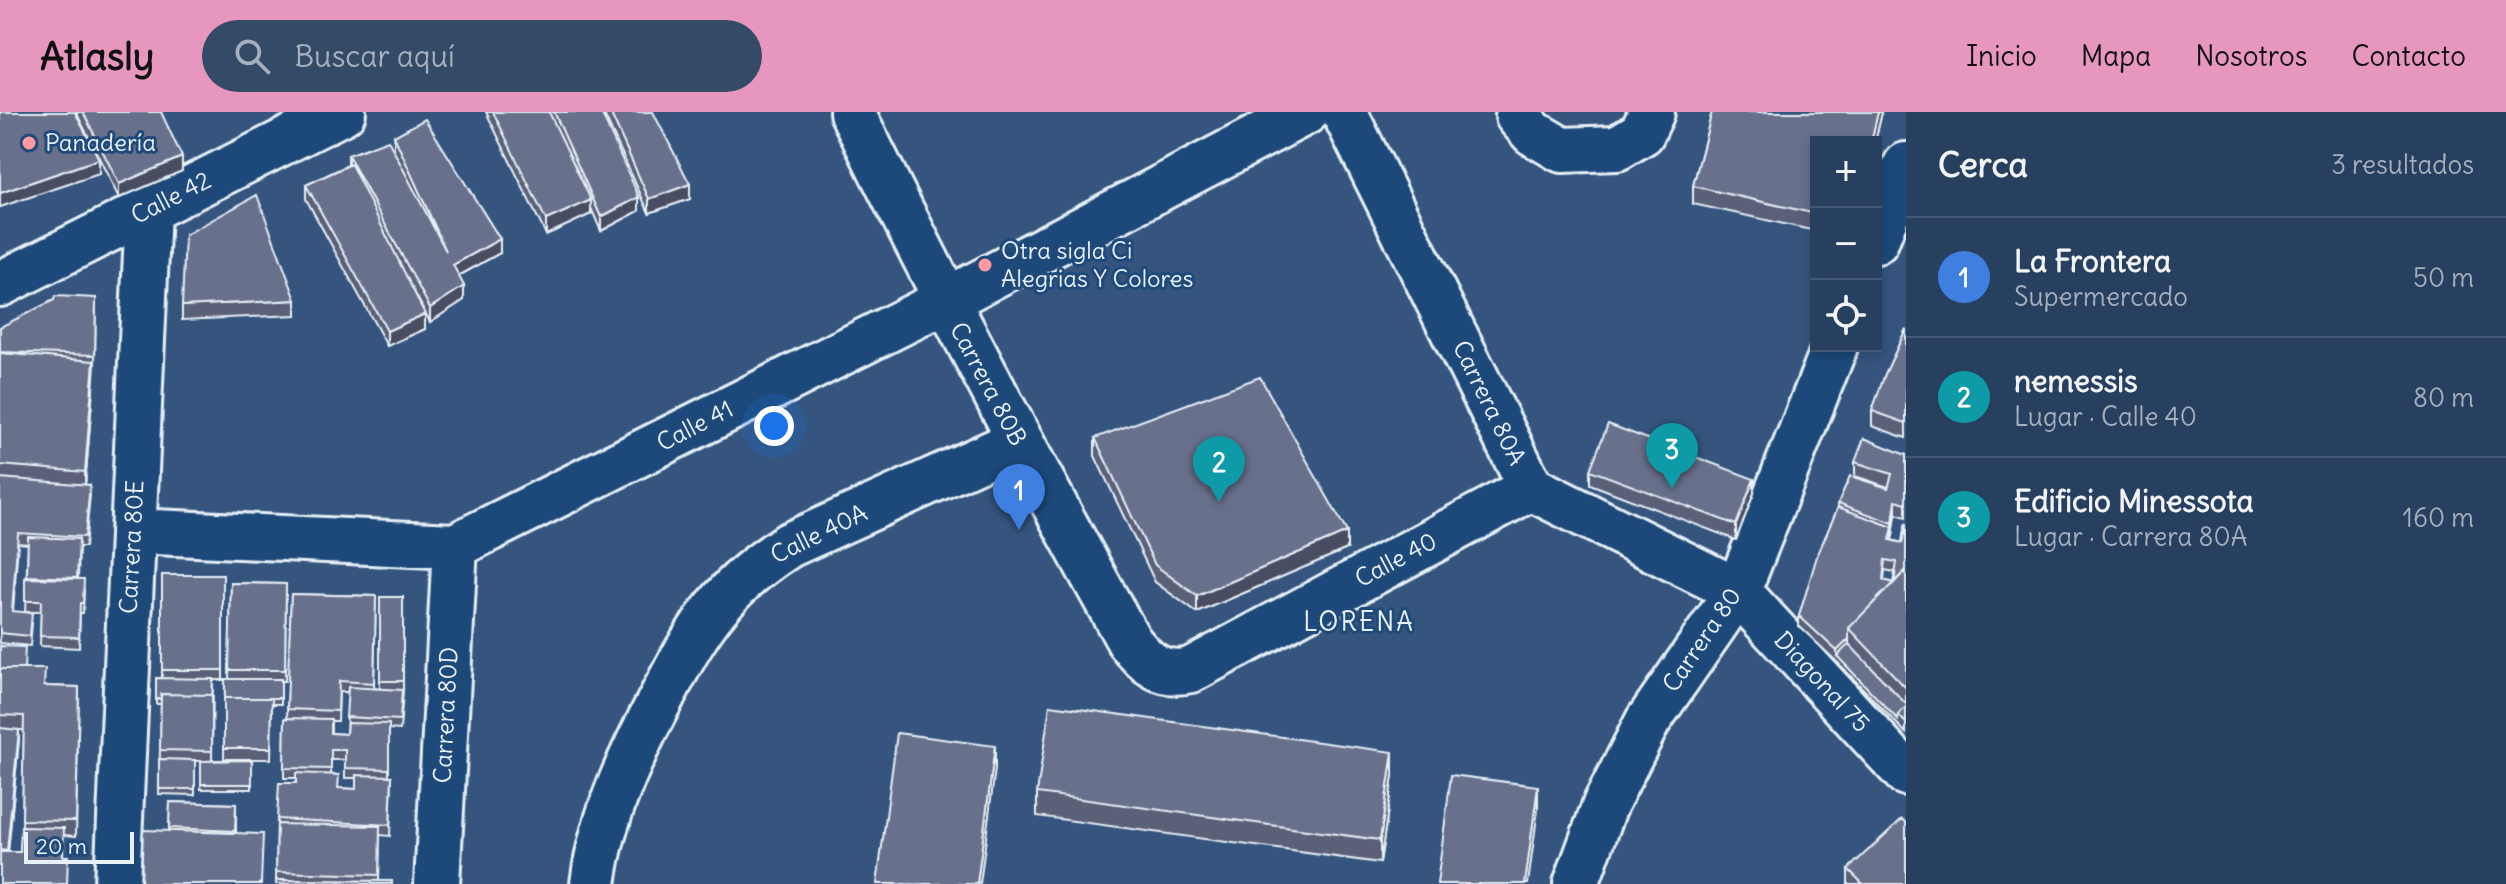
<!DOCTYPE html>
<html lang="es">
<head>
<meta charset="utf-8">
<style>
  body { margin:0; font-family:Delius,sans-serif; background:#344b68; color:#f1f3f6 }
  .controls { position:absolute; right:24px; top:24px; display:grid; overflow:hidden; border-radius:0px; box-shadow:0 4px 12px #0003 }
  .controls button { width:72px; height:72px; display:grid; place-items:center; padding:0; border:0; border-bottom:2px solid #445974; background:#28405f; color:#f1f3f6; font:40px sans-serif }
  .scale { position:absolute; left:24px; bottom:20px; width:110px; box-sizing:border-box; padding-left:8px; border:4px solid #e8f1f8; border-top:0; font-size:22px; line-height:28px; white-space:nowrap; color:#e8f1f8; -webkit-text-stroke:6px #1f4a7a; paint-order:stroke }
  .you { position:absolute; left:774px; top:314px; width:28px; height:28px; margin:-20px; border:6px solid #fff; border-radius:50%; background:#1a73e8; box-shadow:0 0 0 12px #1a73e833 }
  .badge { display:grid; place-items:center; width:52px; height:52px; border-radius:50%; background:#e797bd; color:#fff; font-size:26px; font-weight:700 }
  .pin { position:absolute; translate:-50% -66px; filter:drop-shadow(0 2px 4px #0008) }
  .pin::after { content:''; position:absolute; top:42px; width:28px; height:24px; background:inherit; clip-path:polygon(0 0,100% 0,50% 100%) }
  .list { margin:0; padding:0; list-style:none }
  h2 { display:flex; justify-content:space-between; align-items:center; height:104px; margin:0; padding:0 32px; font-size:34px }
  h2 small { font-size:26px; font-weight:400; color:#a5afbd }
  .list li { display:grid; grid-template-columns:52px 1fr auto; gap:24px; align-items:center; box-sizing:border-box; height:120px; padding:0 32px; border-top:2px solid #445974 }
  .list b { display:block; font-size:30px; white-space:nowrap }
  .list p { margin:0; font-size:26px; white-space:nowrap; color:#a5afbd }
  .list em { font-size:26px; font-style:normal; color:#a5afbd }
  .icon { flex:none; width:44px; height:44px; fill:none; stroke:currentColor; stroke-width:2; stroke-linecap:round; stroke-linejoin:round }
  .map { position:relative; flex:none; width:1906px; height:772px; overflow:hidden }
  header { display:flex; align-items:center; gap:48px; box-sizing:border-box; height:112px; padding:0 40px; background:#e797bd; color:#111 }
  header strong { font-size:38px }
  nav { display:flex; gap:44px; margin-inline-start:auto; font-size:28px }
  .search { width:560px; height:72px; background:#344b68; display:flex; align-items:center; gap:20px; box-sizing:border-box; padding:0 28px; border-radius:44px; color:#a5afbd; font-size:30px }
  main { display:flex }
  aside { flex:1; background:#28405f }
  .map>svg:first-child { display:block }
</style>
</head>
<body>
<header>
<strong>Atlasly</strong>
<div class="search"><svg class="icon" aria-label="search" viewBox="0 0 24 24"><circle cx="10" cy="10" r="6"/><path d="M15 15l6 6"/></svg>Buscar aquí</div>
<nav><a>Inicio</a><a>Mapa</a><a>Nosotros</a><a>Contacto</a></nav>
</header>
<main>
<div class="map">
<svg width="1906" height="772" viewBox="0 0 1906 772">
  <rect width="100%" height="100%" fill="#35557f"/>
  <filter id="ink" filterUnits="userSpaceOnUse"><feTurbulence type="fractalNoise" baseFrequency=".0125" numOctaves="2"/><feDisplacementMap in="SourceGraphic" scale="16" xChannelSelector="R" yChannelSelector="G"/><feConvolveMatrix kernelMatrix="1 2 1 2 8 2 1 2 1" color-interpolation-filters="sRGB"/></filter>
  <g filter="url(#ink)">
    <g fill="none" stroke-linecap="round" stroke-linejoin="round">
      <g stroke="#e8f1f8" stroke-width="50">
        <path id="minor" d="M852,0C940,179 1032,354 1129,529C1146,551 1161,565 1191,558L1531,376
          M1344,0L1531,376L1738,479L1906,661
          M1518,4L1533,21L1562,38L1617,36L1642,21L1652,0
          M1876,129L1906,53
          M0,172L343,0
          M133,419L455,434L945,189L1306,0
          M117,772L148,98
          M437,772L455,434
          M593,772C602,702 632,641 665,579C682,547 699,514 724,487C743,465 764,449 789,433L1019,329
          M1576,772L1605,693L1648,609L1738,479L1835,234"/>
      </g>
      <use href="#minor" stroke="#1f4a7a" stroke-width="44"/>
    </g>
    <path fill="#5a6078" stroke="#e8f1f8" stroke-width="2" fill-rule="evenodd" d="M76,0H161L182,59L119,86Z
      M486,0H601L639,99L601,119L591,96V102L546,123Z
      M603,0H653L690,87L649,101Z
      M1712,0H1882L1875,30H1816V119L1693,92V74Z
      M394,24L500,141L459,164L464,188L430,210L410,172L425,217L387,234L306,87V73L348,53V43L394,39Z
      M96,186L95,253L85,373L90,383L85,435H79L78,467L84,478L83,501H80L79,536L40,534L41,500H25L28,432L18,431L13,499L32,511L30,534L0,531V215Z
      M296,188V203L182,208V194Z
      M1906,217V326L1872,314V299Z
      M1095,326L1347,437L1197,501L1155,470L1095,344Z
      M1906,343V405L1896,402L1892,428L1902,431L1904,417L1906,411V621L1837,550L1799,514V504L1838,395V391L1888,375L1855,364V350ZM1885,458L1895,460L1893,471L1884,468Z
      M1590,358L1754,381L1736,428L1590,372Z
      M162,463H223V568H213L212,648H252V677H201V649H195V683L159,682L161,592H156V566H162Z
      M231,471L286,472L285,569H281V592H272L271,647H224L225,567H229Z
      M291,482L376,484L374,576L380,577V485H403V580L400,618L389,617V664H392L390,724L380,723L379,769L276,768L277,707L296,671V666H284L285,606H287ZM339,580H348L346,622L331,621V609H338ZM331,648H345V666H356V677L338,676L331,663Z
      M0,534L24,557L45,574L79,575L76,724L64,723L0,772ZM15,618H24L22,715L20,740H8L19,628Z
      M1393,663L1380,751L1037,704V681Z
      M170,690L236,692V721L169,719Z
      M1848,757L1906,772H1848Z"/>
    <path fill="#4a4e62" stroke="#e8f1f8" stroke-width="2" d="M1878,0H1882L1875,30H1871Z
      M182,45V59L119,86V72Z
      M99,47V62L0,95V81Z
      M690,72V87L649,101V87Z
      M639,85V99L601,119V105Z
      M591,88V102L546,123V108Z
      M500,127V141L453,167V153Z
      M464,174V188L430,210V196Z
      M425,202V217L387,234V219Z
      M94,249V263L85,374V360Z
      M1754,367V381L1736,428V413Z
      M1896,388V402L1893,425V411Z
      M1347,420V437L1197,501V484Z
      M1849,527V537L1837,544V539Z
      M19,618V628L7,749V739Z
      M995,634V657L980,772H977Z
      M1393,640V663L1380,751V728Z
      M1538,674V697L1528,772H1525Z"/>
    <path fill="#69708c" stroke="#e8f1f8" stroke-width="2" d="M0,0H75L99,47L0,81Z
      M83,0H161L182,45L119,72Z
      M493,0H549L591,88L546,108Z
      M554,0H601L639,85L601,105Z
      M610,0H653L690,72L649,87Z
      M1712,0H1878L1871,30H1816V102L1693,74Z
      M425,7L500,127L453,153L464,174L430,196L348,43L388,28L446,139L394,24Z
      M351,52L425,202L387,219L306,73Z
      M257,83L296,188L182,194L185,123Z
      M55,184L96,186L95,243L0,240V215L54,188Z
      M1906,217V311L1872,299L1885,262Z
      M0,241L94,249L85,360L0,353Z
      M1260,265L1347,420L1197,484L1155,453L1095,326Z
      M1608,312L1754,367L1736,413L1590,358Z
      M1864,326L1906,343V391L1896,388L1893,411L1838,391L1850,364L1888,376L1892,362L1855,350Z
      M0,366L90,373L85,425L18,421L12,499L32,501L30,524L0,521Z
      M1838,395L1893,415L1890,428L1902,431L1904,421L1906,422V458L1894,471L1897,450L1885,448L1883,468L1893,471L1849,516V527L1837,539L1799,504L1817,444Z
      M28,425L79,427L77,466L27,464Z
      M1906,458V576L1849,516Z
      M162,463H223V558H162Z
      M25,466L84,467L83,491H80L79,525L40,524L41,489H25Z
      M231,471L286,472L285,558H229Z
      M291,482L376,484L374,571L339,569L338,599L287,597Z
      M380,485H403V569H380Z
      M1849,532L1906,592V595L1898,603V608L1837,544Z
      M0,534L25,535L24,557H0Z
      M0,557H45L44,574L79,575L76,709L22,708L24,604L0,603Z
      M156,566L213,567L212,588V583L161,582V587H156Z
      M225,567H281V586H225Z
      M348,575L402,578L400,608L346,605Z
      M161,582L212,583V639L160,638Z
      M224,586H272L271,636H224Z
      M1050,593L1393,640L1380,728L1037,681Z
      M1906,595V611L1898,603Z
      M285,606L331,607V621L346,622L347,611L389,612V657L345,656V638H331V657L284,656Z
      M0,616L19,618L7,739L0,738Z
      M897,621L995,634L977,772H877Z
      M159,647L195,648V677H159Z
      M252,648V672H201V649Z
      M296,661L339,663L338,676L356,677V663L392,664L390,713L277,707L279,671H296Z
      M1451,663L1538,674L1525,772H1437Z
      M170,690L236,692L235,719L169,716Z
      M1902,707L1906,710V772H1863L1848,757Z
      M277,712L380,714L379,763L276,760Z
      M21,715L64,716L63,744H68L67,772H0V740H20Z
      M143,718L263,722L261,772H141Z
      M276,768L392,769V772H276Z"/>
  </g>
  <g fill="#ff9aa2" stroke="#1f4a7a" stroke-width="3">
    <circle cx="29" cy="31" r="8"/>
    <circle cx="985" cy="153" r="8"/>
  </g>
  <g text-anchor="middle" stroke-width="6" stroke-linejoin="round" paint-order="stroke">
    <g font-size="24" fill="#e8f1f8" stroke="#1f4a7a" text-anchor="start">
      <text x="45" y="39">Panadería</text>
      <text x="1001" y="147">Otra sigla Ci<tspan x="1001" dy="28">Alegrias Y Colores</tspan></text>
    </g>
    <g font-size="24" fill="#e8f1f8" stroke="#1f4a7a">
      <text transform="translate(171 86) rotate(-27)" y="8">Calle 42</text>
      <text transform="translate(988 272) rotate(62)" y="8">Carrera 80B</text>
      <text transform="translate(1489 291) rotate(64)" y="8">Carrera 80A</text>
      <text transform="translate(695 314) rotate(-27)" y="8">Calle 41</text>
      <text transform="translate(819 422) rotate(-26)" y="8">Calle 40A</text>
      <text transform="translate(132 435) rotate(-87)" y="8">Carrera 80E</text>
      <text transform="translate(1396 448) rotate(-28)" y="8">Calle 40</text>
      <text transform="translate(1702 528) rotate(-56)" y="8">Carrera 80</text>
      <text transform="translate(1822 570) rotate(47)" y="8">Diagonal 75</text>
      <text transform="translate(446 603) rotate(-87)" y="8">Carrera 80D</text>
    </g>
    <g font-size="26" letter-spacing="2" fill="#e8f1f8" stroke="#1f4a7a">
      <text x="1359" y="519">LORENA</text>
    </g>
  </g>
</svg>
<div class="controls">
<button>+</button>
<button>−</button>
<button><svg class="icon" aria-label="locate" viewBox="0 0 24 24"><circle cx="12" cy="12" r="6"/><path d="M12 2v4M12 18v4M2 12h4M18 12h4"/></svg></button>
</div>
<div class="scale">20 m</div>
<div class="you"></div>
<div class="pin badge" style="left:1019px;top:418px;background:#3f7fe0">1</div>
<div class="pin badge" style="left:1219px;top:390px;background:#0f9aa8">2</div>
<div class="pin badge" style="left:1672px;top:377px;background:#0f9aa8">3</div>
</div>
<aside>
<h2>Cerca<small>3 resultados</small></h2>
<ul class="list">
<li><span class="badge" style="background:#3f7fe0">1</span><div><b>La Frontera</b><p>Supermercado</p></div><em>50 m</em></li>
<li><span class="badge" style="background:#0f9aa8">2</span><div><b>nemessis</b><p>Lugar · Calle 40</p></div><em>80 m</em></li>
<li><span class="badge" style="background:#0f9aa8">3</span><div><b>Edificio Minessota</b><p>Lugar · Carrera 80A</p></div><em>160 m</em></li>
</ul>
</aside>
</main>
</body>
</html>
